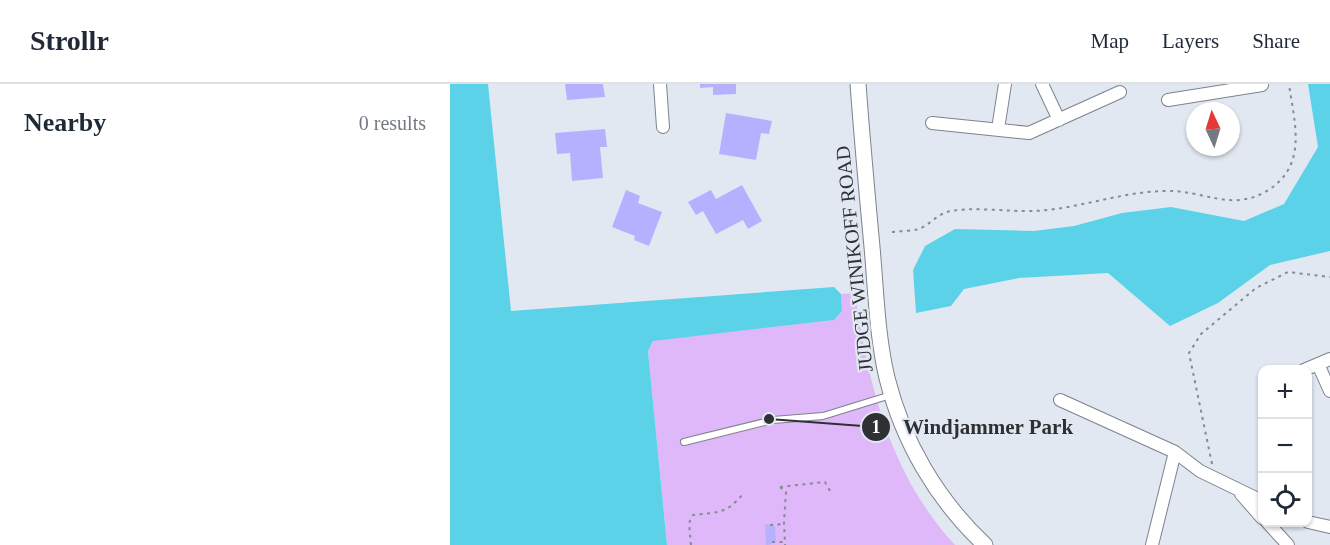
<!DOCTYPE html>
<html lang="en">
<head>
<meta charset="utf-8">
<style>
  body { margin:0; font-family:"Times New Roman",serif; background:#f6f6f7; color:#1f2937 }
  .controls { position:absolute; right:18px; bottom:18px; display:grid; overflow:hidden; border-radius:12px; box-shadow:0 2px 4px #0004 }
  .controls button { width:54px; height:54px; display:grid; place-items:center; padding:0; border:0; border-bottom:2px solid #e0e1e3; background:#fff; color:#1f2937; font:30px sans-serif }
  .compass { position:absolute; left:736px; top:18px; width:54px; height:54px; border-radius:50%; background:#fff; box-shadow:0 2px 4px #0004; rotate:356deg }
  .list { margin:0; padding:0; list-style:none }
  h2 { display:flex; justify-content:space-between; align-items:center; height:78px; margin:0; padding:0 24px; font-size:26px }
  h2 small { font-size:20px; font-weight:400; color:#747a83 }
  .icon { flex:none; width:33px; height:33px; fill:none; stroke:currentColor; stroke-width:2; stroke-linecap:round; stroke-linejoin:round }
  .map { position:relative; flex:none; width:880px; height:461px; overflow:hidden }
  header { display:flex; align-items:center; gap:36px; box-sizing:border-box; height:84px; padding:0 30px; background:#fff; border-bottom:2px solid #e0e1e3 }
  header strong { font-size:28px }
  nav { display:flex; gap:33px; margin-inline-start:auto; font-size:21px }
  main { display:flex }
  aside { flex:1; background:#fff }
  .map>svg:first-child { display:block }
</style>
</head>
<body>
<header>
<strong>Strollr</strong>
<nav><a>Map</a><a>Layers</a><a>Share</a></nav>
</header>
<main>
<aside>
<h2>Nearby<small>0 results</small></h2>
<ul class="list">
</ul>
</aside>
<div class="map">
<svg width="880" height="461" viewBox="0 0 880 461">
  <rect width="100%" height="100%" fill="#e2e8f2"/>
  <path fill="#deb8f9" d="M405,209C418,300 440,391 505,461H217L198,267L204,256L384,236L392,227L391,210Z"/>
  <path fill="#5cd2e8" d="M0,0H38L61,227L384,203L391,210L392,227L384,236L203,257L198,267L217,461H0Z
    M858,0H880V167L820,181L768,219L720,242L658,189L569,194L514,205L501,222L466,229L463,186L475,162L505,145L584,147L624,142L672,129L721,123L794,137L834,120L868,63Z"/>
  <path fill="#b6b1ff" d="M115,0H153L155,13L117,16Z
    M250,0H286V10L263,11V3L250,4Z
    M276,29L322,37L319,50L311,49L306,76L269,70Z
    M155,45L157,63H150L153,94L122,97L120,69L107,70L105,49Z
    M292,101L312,137L298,145L293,136L266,150L253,127L246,131L238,118L261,106L266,115Z
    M176,106L190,112L188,119L212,128L199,162L184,156L185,152L162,143Z
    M315,440L325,442L326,457H322V460L316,461Z"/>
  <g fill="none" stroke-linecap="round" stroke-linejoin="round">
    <g stroke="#7d828b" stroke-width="8">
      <path id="service" d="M234,358L323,336L373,332L441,311"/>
    </g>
    <g stroke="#7d828b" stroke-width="14">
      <path id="minor" d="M210,0L213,43
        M592,0L609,36
        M718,16L812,1
        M482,39L579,49L670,8
        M548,45L555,0
        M868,280L880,307
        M854,286L880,275
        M610,316L725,368L750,387L812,417
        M791,410L812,434
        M817,438L838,461
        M858,438L880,443
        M702,461L725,368"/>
    </g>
    <g stroke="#7d828b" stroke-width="17">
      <path id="tertiary" d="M408,0C412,54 417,109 422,163C426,207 427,252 437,294C453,358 487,416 535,461"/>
    </g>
    <path stroke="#868a91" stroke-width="2" stroke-dasharray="3 4.5" stroke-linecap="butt" d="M442,148C451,147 461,147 469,145C479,141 487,131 497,128C519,122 559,128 584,127C628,125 670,108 714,107C753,105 782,130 820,105C858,79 844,38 839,0
      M762,380L739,269L751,250L806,204L838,188L880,193
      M330,403L336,408L334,438L335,461
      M330,403L375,398L380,407
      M320,441L334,440
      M322,458H334
      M241,461L239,439L243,431C267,428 275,431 292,411"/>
    <use href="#service" stroke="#fff" stroke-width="6"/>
    <use href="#minor" stroke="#fff" stroke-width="12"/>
    <use href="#tertiary" stroke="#fff" stroke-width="15"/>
  </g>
  <g text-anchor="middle" stroke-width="4.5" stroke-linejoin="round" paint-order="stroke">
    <g font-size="20" fill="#2e3034" stroke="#e2e8f2">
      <text transform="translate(404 175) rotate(-96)" y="7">JUDGE WINIKOFF ROAD</text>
    </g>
  </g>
  <path fill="none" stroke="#2e3034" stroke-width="2" d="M319 335L426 343"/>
  <g fill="#2e3034" stroke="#e2e8f2" stroke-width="2">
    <circle cx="319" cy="335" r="6"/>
    <circle cx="426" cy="343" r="15"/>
  </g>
  <g font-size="18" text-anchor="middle" font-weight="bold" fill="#fff">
    <text x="426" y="349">1</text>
  </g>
  <g font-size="21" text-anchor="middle" font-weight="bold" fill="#2e3034" stroke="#e2e8f2" stroke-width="4.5" stroke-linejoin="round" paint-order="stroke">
    <text x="538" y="350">Windjammer Park</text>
  </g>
</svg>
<div class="controls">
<button>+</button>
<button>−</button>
<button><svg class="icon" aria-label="locate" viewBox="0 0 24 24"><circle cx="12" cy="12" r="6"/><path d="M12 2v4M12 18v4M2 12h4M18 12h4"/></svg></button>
</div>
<svg class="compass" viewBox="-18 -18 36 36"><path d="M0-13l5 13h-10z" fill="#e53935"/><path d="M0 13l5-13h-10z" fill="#747a83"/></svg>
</div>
</main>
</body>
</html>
